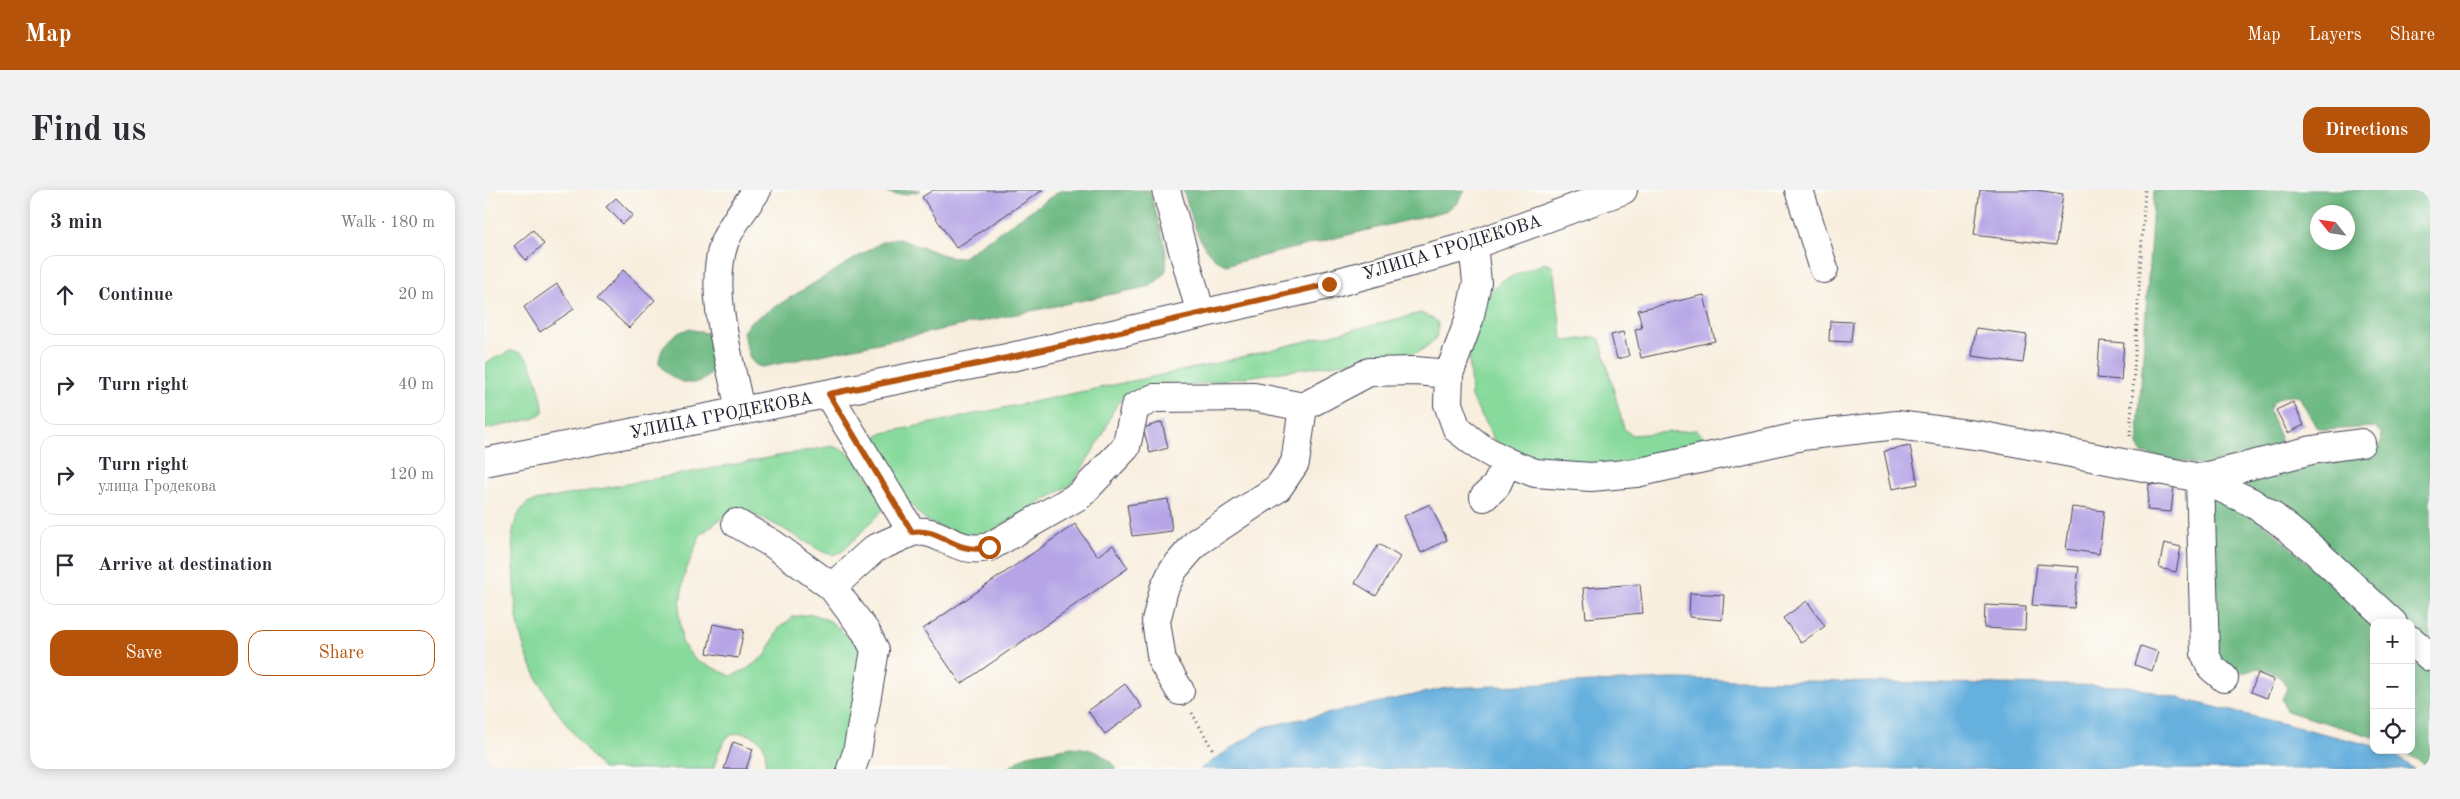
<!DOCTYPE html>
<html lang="en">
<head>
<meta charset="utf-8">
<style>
  body { margin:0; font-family:"Old Standard TT",serif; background:#f2f2f3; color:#2b2b33 }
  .controls { position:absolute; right:15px; bottom:15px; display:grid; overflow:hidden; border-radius:10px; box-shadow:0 2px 12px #0003 }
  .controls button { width:45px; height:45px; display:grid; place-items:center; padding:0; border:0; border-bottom:1px solid #e1e1e2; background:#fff; color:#2b2b33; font:25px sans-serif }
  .compass { position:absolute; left:1825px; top:15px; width:45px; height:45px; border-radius:50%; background:#fff; box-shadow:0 2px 12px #0003; rotate:300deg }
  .stop { position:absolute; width:15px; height:15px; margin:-11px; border:4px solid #b45309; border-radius:50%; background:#fff }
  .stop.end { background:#b45309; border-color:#fff; box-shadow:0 1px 5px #0008 }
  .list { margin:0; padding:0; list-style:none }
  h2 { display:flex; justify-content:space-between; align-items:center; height:65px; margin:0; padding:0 20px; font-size:21px }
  h2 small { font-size:16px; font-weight:400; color:#7c7c81 }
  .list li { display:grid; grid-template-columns:32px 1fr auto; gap:15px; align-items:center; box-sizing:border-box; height:80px; margin:0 10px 10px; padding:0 10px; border:1px solid #e1e1e2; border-radius:15px }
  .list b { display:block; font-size:19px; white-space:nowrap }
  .list p { margin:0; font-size:16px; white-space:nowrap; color:#7c7c81 }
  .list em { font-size:16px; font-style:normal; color:#7c7c81 }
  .actions { display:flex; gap:10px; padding:15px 20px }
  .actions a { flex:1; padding:11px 0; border:1px solid #b45309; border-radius:15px; text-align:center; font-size:18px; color:#b45309 }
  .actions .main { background:#b45309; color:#fff }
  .icon { flex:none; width:28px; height:28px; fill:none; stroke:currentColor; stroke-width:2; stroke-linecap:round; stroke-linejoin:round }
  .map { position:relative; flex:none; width:1945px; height:579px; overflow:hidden; border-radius:15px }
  header { display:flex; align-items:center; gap:30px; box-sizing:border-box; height:70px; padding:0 25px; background:#b45309; color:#fff }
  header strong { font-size:24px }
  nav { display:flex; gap:28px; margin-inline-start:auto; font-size:18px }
  .intro { display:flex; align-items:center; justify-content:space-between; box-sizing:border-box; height:120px; padding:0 30px }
  h1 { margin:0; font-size:35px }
  .button { padding:12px 22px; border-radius:15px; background:#b45309; color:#fff; font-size:18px; font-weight:700 }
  main { display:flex; gap:30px; padding:0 30px }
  aside { flex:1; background:#fff; border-radius:15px; box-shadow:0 2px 12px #0003 }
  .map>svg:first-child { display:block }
</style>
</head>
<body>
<header>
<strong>Map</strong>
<nav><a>Map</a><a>Layers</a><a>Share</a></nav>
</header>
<div class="intro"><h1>Find us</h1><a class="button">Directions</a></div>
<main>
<aside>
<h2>3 min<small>Walk · 180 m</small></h2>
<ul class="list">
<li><svg class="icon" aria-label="ahead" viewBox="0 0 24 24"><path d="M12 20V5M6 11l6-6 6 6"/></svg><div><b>Continue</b></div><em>20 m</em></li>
<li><svg class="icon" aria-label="right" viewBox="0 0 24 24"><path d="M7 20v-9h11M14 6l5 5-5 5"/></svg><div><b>Turn right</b></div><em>40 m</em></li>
<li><svg class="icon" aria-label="right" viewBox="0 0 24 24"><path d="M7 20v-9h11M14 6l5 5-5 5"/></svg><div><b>Turn right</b><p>улица Гродекова</p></div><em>120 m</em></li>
<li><svg class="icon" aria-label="arrive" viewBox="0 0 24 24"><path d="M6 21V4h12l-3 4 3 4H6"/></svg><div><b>Arrive at destination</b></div></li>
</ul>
<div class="actions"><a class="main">Save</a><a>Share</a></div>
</aside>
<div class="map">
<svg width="1945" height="579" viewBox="0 0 1945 579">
  <rect width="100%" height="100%" fill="#fdfcf7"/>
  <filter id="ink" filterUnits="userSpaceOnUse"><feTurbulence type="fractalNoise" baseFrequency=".02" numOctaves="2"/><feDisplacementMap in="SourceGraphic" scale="10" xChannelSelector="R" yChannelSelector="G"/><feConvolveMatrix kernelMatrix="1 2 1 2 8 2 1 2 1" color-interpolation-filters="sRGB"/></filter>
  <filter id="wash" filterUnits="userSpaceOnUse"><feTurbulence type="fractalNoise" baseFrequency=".0096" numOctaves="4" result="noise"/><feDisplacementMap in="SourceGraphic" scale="20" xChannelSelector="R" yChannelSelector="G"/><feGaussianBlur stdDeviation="1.12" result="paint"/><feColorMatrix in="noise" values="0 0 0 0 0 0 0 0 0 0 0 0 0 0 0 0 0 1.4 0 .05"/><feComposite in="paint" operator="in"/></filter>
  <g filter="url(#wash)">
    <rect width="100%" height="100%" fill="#f8eede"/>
    <path fill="#88da9c" stroke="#557e6c" d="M1060,73L1068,77L1077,148L1081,151L1110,147L1115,149L1139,239L1147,245L1211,240L1219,247L1215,258L1150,279L1054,277L1012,255L986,207L983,139L1003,104L1018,90Z
      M936,123L952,131C957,147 946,154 933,162L727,192L647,206L634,212L628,221L618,245L587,294L493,349C478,344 462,340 448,334C424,322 403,279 389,257L392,246L399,243L724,175Z
      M25,161C30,161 36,162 40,166C48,173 59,211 58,222L48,229L0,239V173Z
      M348,256L362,262L371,270L397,309V321L358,361L348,365L338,362L297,338L256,318L247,320L215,345L199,386L194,422L197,453L209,469L246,486L262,479L281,465L294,438L308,427L327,424L345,431L378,460L358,579H280C280,572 282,562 278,555C274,545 252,539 243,547C235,554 232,568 228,579H117C87,542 52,501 38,454C30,427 29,399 28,371C27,347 25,328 44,312Z"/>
    <path fill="#6eba84" stroke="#486e60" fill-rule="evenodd" d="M397,0H435C422,5 410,7 397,0Z
      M576,0H664C669,18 687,67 680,82C677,88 670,92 666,96L278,177C262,176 262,155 258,142L265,132L397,52L411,48L468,68L478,67Z
      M698,0H980L972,13L960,21L741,75C713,64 707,25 698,0Z
      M1669,0H1945V453L1926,437V433H1922L1835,354L1753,290L1757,286L1885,262L1892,258L1897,250L1896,243L1889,237L1839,240L1831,237L1814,206C1802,202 1789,209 1784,220L1795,248V253L1790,258L1717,276L1656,263L1652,255ZM1832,22H1862V52H1832Z
      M205,139L221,143C249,188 201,213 174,173C175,155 188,142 205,139Z
      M1723,307L1761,317L1889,433V547L1801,521L1797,509L1802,498L1795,486L1774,478L1751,485L1731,472Z
      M1926,460L1945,477V579L1918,560H1926Z
      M587,557C604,558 621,563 631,579H522L542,565Z"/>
    <path fill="#66b0de" stroke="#44698c" d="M1185,489L1644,496L1889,556V560H1904L1929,579H715L779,537L961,498Z"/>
    <g id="blocks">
      <path fill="#b5a4e6" d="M448,0H558L471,58L437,7Z
        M1495,0H1551L1578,4L1571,55L1489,45Z
        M131,8L148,25L138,34L121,17Z
        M48,40L59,54L41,70L29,56Z
        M138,80L170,110L144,138L112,109Z
        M72,94L89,119L55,142L39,117Z
        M1219,105L1230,151L1156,168L1150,139L1157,138L1153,120Z
        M1345,131L1368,132L1366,152L1344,151Z
        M1491,138L1542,145L1538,173L1487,166Z
        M1138,142L1144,166L1132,169L1126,145Z
        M1615,151L1639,153L1636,190L1612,188Z
        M1808,212L1819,235L1803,243L1791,220Z
        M677,232L683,258L665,263L658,238Z
        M1425,256L1433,294L1407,299L1399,261Z
        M1664,294L1689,296L1686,322L1662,320Z
        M683,309L687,341L647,346L642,315Z
        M945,314L962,350L936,363L919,326Z
        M1587,317L1619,321L1614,364L1581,359Z
        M590,334L612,366L628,355L643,378L476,494L438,439Z
        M1679,353L1696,357L1691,382L1674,378Z
        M894,354L915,367L891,406L870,393Z
        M1552,374L1594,377L1589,418L1547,415Z
        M1155,394L1158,423L1101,428L1098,398Z
        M1205,403L1239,405L1237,430L1204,427Z
        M1322,411L1340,436L1316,453L1298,428Z
        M1500,415L1541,417L1540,440L1499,438Z
        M228,434L259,440L253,468L222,463Z
        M1656,456L1673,462L1667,481L1650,475Z
        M1773,483L1789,490L1782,508L1766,502Z
        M640,494L657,517L620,544L603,521Z
        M248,552L268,559L261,579H239Z"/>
    </g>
  </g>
  <g filter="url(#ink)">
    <use href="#blocks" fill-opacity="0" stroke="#424153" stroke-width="1"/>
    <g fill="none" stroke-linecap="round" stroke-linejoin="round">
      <g stroke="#424153" stroke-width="30">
        <path id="minor" d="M681,0L716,124
          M1314,0L1339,79
          M964,184L984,130L992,92L988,55
          M343,204L427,342L389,359L347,397L381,442L390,460L372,563L366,579
          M255,220C245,170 223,102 239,53C245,36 262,15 272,0
          M999,307L1011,296L1022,272
          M251,333L288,354L347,397
          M427,342C456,337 469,365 504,357L595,305L641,257L650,217L669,208L769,207L818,217L884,182L930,181L964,184L963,214L972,239L995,257L1022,272L1050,283L1106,287L1151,283L1317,246L1412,235L1498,246L1715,288L1766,312L1790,328L1829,360L1908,433
          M1926,450L1945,467
          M1739,488L1726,477L1720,464L1715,288L1827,260L1876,253
          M695,501L677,471L671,431L679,399L688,380L712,352L793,298L810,273L818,217"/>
      </g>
      <g stroke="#424153" stroke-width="30">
        <path id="major" d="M0,272L522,168L843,95L988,55L1138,0"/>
      </g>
      <path stroke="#424153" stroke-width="3" stroke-dasharray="1 4" stroke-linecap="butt" d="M1645,246L1660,0
        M707,523L728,560"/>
      <use href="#minor" stroke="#fff" stroke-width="28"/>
      <use href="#major" stroke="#fff" stroke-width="28"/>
    </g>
  </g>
  <g fill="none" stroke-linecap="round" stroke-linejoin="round" filter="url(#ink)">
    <path stroke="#b45309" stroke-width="6" d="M504,357C469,366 457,337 427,342L344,204L522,168L844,94"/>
  </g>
  <g text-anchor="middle" stroke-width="4" stroke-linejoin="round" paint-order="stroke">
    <g font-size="18" fill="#22223b" stroke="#fdfcf7">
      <text transform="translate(967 57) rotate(-17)" y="6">УЛИЦА ГРОДЕКОВА</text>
      <text transform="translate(236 225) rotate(-11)" y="6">УЛИЦА ГРОДЕКОВА</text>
    </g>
  </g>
</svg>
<div class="controls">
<button>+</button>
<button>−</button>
<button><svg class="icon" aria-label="locate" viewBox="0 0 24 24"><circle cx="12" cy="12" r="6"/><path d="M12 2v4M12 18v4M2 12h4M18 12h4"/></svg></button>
</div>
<svg class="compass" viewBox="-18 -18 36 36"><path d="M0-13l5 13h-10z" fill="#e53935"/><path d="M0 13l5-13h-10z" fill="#7c7c81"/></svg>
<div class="stop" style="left:504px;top:357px"></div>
<div class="stop end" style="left:844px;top:94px"></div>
</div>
</main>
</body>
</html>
